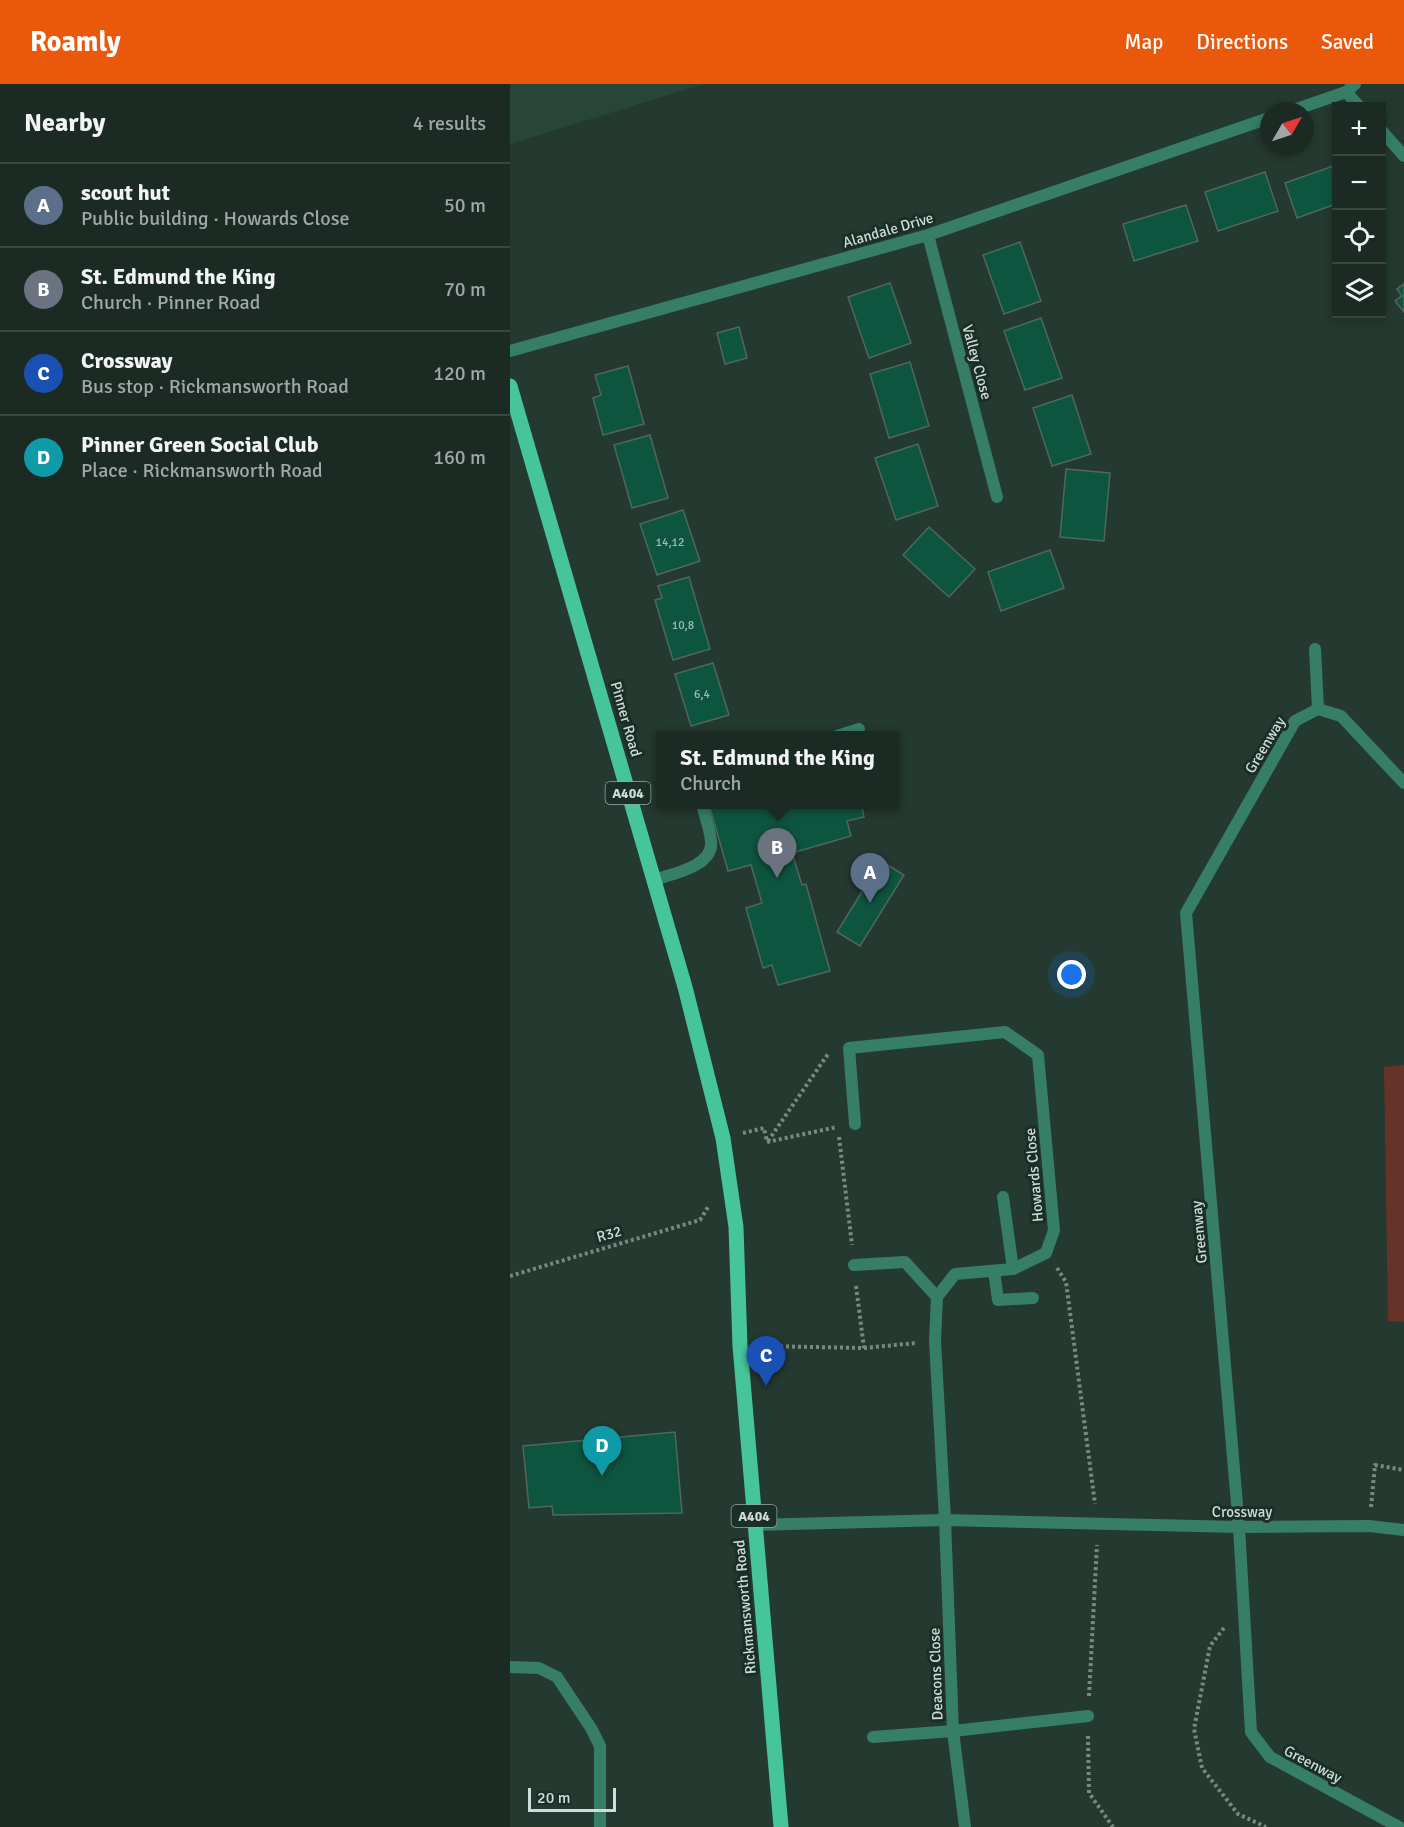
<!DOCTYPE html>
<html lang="en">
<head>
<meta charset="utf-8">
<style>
  body { margin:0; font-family:Signika,sans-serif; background:#283731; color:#f1f3f6 }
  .controls { position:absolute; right:18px; top:18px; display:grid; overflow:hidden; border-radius:0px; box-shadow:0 3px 9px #0003 }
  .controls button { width:54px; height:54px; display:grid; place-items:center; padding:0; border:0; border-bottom:2px solid #394741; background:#1b2b24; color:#f1f3f6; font:30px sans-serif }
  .compass { position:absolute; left:750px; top:18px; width:54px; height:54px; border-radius:50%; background:#1b2b24; box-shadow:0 3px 9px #0003; rotate:51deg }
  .scale { position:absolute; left:18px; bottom:15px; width:88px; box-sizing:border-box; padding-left:6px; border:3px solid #d0dcd7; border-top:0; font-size:16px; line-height:21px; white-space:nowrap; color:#d0dcd7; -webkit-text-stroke:4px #1a2f26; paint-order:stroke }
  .you { position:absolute; left:562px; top:891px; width:21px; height:21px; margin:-15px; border:4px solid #fff; border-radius:50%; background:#1a73e8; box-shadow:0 0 0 9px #1a73e833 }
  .badge { display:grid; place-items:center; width:39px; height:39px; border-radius:50%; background:#ea580c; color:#fff; font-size:20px; font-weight:700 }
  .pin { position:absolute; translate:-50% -50px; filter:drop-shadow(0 2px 3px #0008) }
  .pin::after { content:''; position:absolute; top:32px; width:21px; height:18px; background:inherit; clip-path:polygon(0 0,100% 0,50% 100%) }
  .popup { position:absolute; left:146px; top:647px; width:243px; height:78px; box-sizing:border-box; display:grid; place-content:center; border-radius:0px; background:#1b2b24; filter:drop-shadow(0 2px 4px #0005); font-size:20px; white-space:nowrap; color:#a0a7a6 }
  .popup b { font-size:22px; color:#f1f3f6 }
  .popup::after { content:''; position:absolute; left:50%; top:100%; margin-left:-12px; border:12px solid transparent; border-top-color:#1b2b24 }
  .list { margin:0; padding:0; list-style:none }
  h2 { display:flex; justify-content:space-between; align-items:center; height:78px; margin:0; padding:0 24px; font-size:26px }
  h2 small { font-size:20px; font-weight:400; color:#a0a7a6 }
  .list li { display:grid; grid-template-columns:39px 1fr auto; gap:18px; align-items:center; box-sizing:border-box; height:84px; padding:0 24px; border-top:2px solid #394741 }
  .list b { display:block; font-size:22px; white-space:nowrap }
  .list p { margin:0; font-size:20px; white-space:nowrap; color:#a0a7a6 }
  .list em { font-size:20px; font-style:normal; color:#a0a7a6 }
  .icon { flex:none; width:33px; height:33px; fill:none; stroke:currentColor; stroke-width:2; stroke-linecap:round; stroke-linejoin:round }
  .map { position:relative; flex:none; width:894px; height:1743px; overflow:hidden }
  header { display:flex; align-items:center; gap:36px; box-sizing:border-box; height:84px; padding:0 30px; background:#ea580c; color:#fff }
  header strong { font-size:28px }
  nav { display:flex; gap:33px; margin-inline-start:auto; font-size:21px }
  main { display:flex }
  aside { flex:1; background:#1b2b24 }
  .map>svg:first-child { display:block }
</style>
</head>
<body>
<header>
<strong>Roamly</strong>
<nav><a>Map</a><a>Directions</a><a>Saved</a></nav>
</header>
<main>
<aside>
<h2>Nearby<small>4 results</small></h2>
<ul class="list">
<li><span class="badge" style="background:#5c6f8a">A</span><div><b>scout hut</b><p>Public building · Howards Close</p></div><em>50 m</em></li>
<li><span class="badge" style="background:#6b7280">B</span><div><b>St. Edmund the King</b><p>Church · Pinner Road</p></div><em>70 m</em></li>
<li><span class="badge" style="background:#1a4fb4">C</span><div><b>Crossway</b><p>Bus stop · Rickmansworth Road</p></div><em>120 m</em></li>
<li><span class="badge" style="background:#0f9aa8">D</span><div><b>Pinner Green Social Club</b><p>Place · Rickmansworth Road</p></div><em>160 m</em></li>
</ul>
</aside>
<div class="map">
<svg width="894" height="1743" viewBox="0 0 894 1743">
  <rect width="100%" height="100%" fill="#243930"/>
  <path fill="#28453a" d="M0,0H194L0,60Z"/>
  <path fill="#673228" d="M894,981V1238L878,1237L874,983Z"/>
  <path fill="#0e5540" stroke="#50675d" stroke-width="1.5" d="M826,81V120L787,134L775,99Z
    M755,88L768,127L708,147L695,108Z
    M676,121L688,157L624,177L613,140Z
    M510,158L531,217L494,230L473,171Z
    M380,199L401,259L359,274L338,213Z
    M894,200V228L885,217L892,212L887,205Z
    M531,234L552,294L515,306L494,247Z
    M229,243L237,274L215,280L207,249Z
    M400,278L419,342L379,354L360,290Z
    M118,282L134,340L93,351L83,314L91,311L85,291Z
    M562,311L581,370L542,382L523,324Z
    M140,351L158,414L122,424L104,361Z
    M408,360L428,422L386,436L365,374Z
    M556,385L600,389L594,457L550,453Z
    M173,426L190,477L147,491L130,440Z
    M419,443L465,485L439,513L393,471Z
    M540,466L554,504L491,527L478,488Z
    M179,493L200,565L163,576L145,516L152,514L148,502Z
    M203,579L219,631L181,642L165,590Z
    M199,720H351L354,733L337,737L341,752L282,769L292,801L296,800L320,887L268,901L262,881L253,884L236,824L252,819L241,781L218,787Z
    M371,777L394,791L350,862L327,848Z
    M165,1348L172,1429L43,1431L42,1422L19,1424L13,1362Z"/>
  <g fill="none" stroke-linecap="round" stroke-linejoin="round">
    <path stroke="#798982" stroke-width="4" stroke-dasharray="3 3" stroke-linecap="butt" d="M233,1049L254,1044L257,1058L327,1043
      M329,1053L342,1161
      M258,1057L318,970
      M547,1184L556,1198L585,1420
      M0,1192L190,1136L198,1123
      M346,1202L354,1264
      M252,1262L354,1264L406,1259
      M861,1423L865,1381L894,1386
      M714,1544L700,1562L684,1645L692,1684L728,1730L756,1743
      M579,1612L587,1461
      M578,1652L579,1709L603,1743"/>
    <path stroke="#367f66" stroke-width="12" d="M805,565L808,625
      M327,652L349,645
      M144,796C161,790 204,783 201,757C200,745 195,733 192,720
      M493,1113L503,1185
      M344,1181L395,1178L427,1213
      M484,1187L488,1216L523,1214
      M0,1583L29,1584L47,1593L81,1644L90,1662V1743
      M363,1653L443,1647L578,1632"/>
    <path stroke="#367f66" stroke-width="12" d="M836,8L849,22
      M781,27L836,8L845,0
      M872,47L894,72
      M418,151L487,413
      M0,267L418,151L759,34
      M345,1040L339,964L495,948L528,971L544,1146L536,1169L503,1185L445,1190L427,1213L425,1257L435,1436L443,1647L455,1743
      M245,1441L435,1436L729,1443L859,1442L894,1446
      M889,1743L760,1673L741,1648L729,1443L676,829L785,637L808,625L831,632L894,699"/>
    <path stroke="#46c49a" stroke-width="15" d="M0,302L175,903L213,1054L226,1143L230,1262L271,1743"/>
  </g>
  <g text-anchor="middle" stroke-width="6" stroke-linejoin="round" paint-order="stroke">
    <g font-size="12" fill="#a0bab1">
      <text x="160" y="462">14,12</text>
      <text x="173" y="545">10,8</text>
      <text x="192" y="614">6,4</text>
    </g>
    <g fill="#1a2f26" stroke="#99a8a2" stroke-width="1.5">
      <rect x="95.5" y="698" width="45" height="22" rx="4.5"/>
      <rect x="221.5" y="1421" width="45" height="22" rx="4.5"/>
    </g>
    <g font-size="14" font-weight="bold" fill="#d0dcd7">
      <text x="118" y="714">A404</text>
      <text x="244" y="1437">A404</text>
    </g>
    <g font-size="15" fill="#d0dcd7" stroke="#1a2f26">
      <text transform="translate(378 146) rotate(-16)" y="5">Alandale Drive</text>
      <text transform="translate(467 278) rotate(75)" y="5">Valley Close</text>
      <text transform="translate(116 635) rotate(74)" y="5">Pinner Road</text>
      <text transform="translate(755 661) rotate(-59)" y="5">Greenway</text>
      <text transform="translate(524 1091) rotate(-95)" y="5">Howards Close</text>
      <text transform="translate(689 1148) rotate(-95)" y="5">Greenway</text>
      <text transform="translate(99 1150) rotate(-16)" y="5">R32</text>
      <text x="732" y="1433">Crossway</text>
      <text transform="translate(235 1523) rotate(-95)" y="5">Rickmansworth Road</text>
      <text transform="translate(426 1590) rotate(-92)" y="5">Deacons Close</text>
      <text transform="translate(803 1680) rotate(28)" y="5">Greenway</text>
    </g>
  </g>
</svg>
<div class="controls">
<button>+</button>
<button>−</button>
<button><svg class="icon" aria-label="locate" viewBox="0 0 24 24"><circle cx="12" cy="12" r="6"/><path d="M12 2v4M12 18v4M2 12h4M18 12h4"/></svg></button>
<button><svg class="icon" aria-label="layers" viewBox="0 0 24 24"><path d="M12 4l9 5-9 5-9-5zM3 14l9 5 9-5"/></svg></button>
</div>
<svg class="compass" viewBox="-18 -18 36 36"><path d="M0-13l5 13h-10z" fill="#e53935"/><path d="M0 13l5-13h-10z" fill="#a0a7a6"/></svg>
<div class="scale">20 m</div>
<div class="you"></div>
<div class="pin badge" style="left:360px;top:819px;background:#5c6f8a">A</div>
<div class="pin badge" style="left:267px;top:794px;background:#6b7280">B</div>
<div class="popup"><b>St. Edmund the King</b>Church</div>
<div class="pin badge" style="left:256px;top:1302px;background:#1a4fb4">C</div>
<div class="pin badge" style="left:92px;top:1392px;background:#0f9aa8">D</div>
</div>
</main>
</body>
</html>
